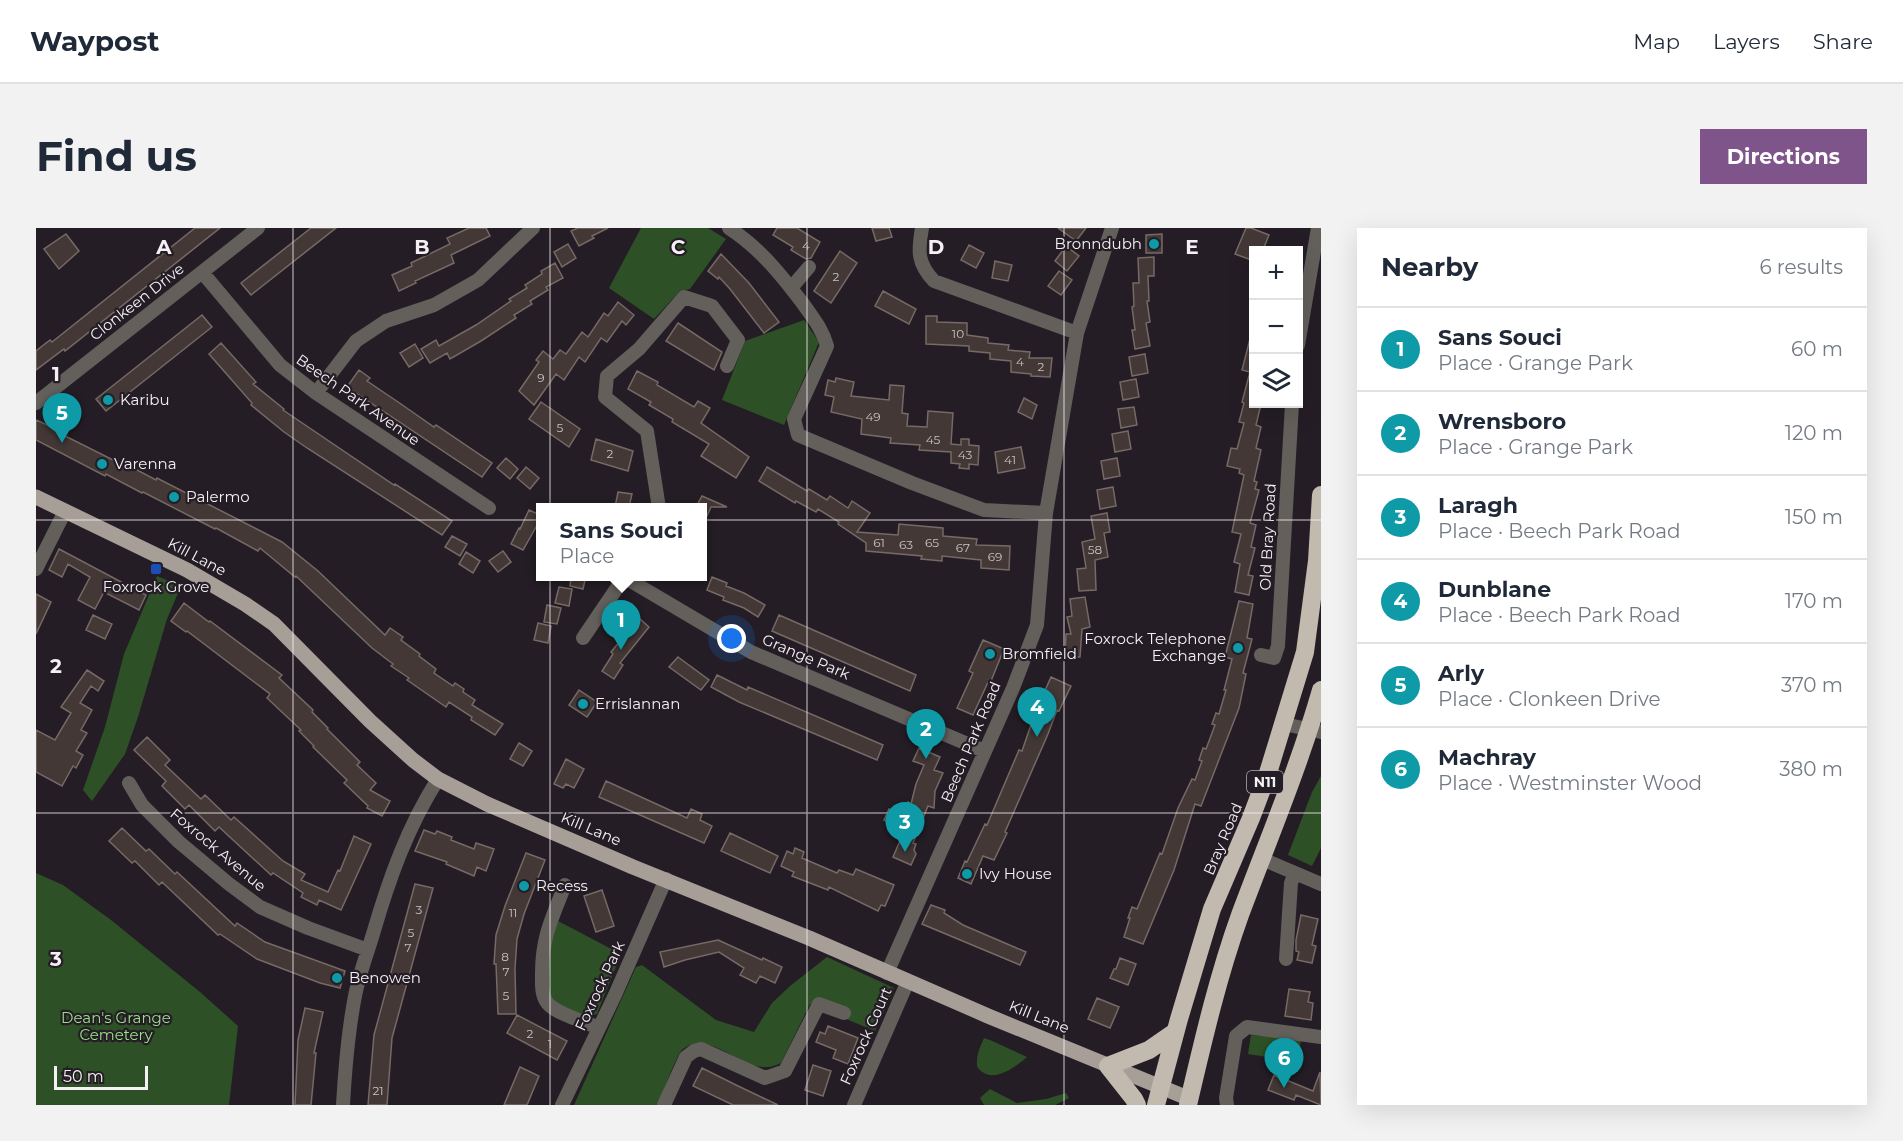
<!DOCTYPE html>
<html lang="en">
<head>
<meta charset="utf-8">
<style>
  body { margin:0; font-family:Montserrat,sans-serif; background:#f2f2f3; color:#1f2937 }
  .controls { position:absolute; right:18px; top:18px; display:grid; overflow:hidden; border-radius:0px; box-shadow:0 6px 24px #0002 }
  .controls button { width:54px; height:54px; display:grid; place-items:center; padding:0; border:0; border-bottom:2px solid #e0e1e3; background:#fff; color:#1f2937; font:30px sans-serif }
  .scale { position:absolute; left:18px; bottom:15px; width:94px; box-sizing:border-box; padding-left:6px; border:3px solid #f4f0f5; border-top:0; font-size:16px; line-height:21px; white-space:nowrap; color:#f4f0f5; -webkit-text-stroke:4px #241d25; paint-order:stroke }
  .you { position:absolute; left:696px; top:411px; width:21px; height:21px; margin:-15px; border:4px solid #fff; border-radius:50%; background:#1a73e8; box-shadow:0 0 0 9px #1a73e833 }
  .badge { display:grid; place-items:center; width:39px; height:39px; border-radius:50%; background:#7f548a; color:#fff; font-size:20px; font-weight:700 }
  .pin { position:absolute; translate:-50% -50px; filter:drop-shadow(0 2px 3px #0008) }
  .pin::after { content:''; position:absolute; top:32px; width:21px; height:18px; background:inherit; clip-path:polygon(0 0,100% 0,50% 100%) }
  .popup { position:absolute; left:500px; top:275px; width:171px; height:78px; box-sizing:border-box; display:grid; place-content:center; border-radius:0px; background:#fff; filter:drop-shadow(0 2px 4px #0005); font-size:20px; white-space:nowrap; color:#747a83 }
  .popup b { font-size:22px; color:#1f2937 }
  .popup::after { content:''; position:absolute; left:50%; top:100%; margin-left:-12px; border:12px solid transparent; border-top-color:#fff }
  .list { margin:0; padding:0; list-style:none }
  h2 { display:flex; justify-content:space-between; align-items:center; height:78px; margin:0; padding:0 24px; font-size:26px }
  h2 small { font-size:20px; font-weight:400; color:#747a83 }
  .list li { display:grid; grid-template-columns:39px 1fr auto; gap:18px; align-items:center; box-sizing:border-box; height:84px; padding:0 24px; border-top:2px solid #e0e1e3 }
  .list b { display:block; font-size:22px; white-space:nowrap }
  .list p { margin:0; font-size:20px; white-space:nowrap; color:#747a83 }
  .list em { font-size:20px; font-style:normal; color:#747a83 }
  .icon { flex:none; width:33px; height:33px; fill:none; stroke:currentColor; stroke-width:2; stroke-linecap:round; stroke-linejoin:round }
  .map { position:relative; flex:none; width:1285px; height:877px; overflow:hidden; border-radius:0px }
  header { display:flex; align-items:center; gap:36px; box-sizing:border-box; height:84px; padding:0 30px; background:#fff; border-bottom:2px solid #e0e1e3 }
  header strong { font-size:28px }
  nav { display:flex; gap:33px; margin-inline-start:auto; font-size:21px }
  .intro { display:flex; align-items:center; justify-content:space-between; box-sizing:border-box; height:144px; padding:0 36px }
  h1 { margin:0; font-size:42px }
  .button { padding:15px 27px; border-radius:0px; background:#7f548a; color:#fff; font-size:21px; font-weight:700 }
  main { display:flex; gap:36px; padding:0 36px }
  aside { flex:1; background:#fff; border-radius:0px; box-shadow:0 6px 24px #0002 }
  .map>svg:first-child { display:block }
</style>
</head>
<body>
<header>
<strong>Waypost</strong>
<nav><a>Map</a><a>Layers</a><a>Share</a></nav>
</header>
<div class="intro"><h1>Find us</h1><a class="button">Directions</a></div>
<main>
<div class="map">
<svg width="1285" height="877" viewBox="0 0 1285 877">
  <rect width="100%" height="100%" fill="#241d25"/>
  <path fill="#2e5026" d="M605,0H672L690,11L654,61L644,63L618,91L573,60Z
    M768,92L783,114L748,197L686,172L709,113Z
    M121,348L145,358L131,391L102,489L89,526L56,573L47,562L69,499L88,426Z
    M1285,548V620L1276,638L1252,627L1276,564Z
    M0,645L27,657L75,692L164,764L202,798L193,877H0Z
    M522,693L585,726L561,786L551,790L518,776L511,764L514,763L512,739L509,725Z
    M791,729L858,760L839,803L774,776L745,835C741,837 735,839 731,839C705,841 672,801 647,821C640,827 626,867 622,877H538L600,739L606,737L680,792L718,804L736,775L754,758Z
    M1226,805L1265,811L1262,834L1212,826L1215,807L1226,808Z
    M948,810L954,812L991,829C981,838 961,853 948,845C943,842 940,839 941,833C941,825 945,817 948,810Z
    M954,861L981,875L1010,871L1030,865L1033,870L1019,877H948L944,870Z"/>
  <path fill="#433835" stroke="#766966" stroke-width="1.5" d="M159,0H184L29,123L28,121L0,142V123L14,112L16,114Z
    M275,0H300L215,67L205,55Z
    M433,0H450L454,8L415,27L418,35L379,53L380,55L363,63L356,47L376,38L375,35L414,16L411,10Z
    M542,0H572L556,8L558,10L543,18L535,3Z
    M741,0H761L784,14L775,30L770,31L755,22L757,19L737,7Z
    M836,0H853L856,9L840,13Z
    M1022,0H1050L1040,13Z
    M1210,0H1215L1233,7L1227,22H1218V33L1199,26Z
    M30,6L43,23L23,41L8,21Z
    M1126,6V25H1110V7Z
    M532,16L540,30L526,39L518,24Z
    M933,17L948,25L940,40L925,32Z
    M1030,18L1043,28L1031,43L1019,33Z
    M804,23L821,35L795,75L778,63Z
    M685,26L713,55L743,94L728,105L694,61L683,49L682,51L672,43Z
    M1118,29V48H1112L1113,73H1111L1114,94L1110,95L1114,118L1099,121L1096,102H1099L1096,79L1098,78L1097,55H1103L1102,30Z
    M959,33L976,37L972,53L956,50Z
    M519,35L527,50L510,59L512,62L494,73L496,76L478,87L480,90L445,113L414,131L411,125L394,135L385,121L400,112L403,118L440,97L475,73L473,71L491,60L489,57L506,46L505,43Z
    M1023,43L1036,52L1025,67L1012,58Z
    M847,63L880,81L873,96L839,78Z
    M582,74L598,87L590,97L586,93L571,114L565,110L549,134L543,129L528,152L520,146L498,177L483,163L503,134L500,132L507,123L517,131L524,122L530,126L546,104L552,109L568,85L572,88Z
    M166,87L176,99L70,183L60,171Z
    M890,88H901V94L931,95V107L952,110V115L973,117L972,122L994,124L993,130H1016L1014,149L995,148V146L975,144V133L954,131V125L933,123V118L890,116Z
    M642,95L686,124L678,142L630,113Z
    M1214,111L1218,112V176H1225L1220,197L1225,199L1220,220L1225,222L1218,253L1221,254L1219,261L1223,262L1214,295L1220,297L1215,319L1219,320L1212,347L1217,348L1213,367L1199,364L1204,336L1198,334L1205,306L1196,304L1208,247L1203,245L1204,241L1191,238L1195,220L1201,221L1208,195L1203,194L1208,175L1206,174L1214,144L1206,142Z
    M185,115L220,154L217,156L248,181L247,182L358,257L359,256L416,293L406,307L271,220L248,204L215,177L216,175L173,126Z
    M379,116L387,130L373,139L364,125Z
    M1109,126L1112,145L1096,148L1093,129Z
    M323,142L334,150L331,153L365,176L398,199L400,197L456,235L446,249L311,159Z
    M601,143L622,154L621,157L658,179L662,173L674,180L665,195L713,229L700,250L665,228L673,216L636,194L637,191L613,177L615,174L592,161Z
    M800,150L818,154L815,168L853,172L854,157L868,158L866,185L872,186L871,198L891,199L892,183L917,185L915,216L925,217V211H933V217L943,218L942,237L933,236V241L923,240L924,236L915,235V224L883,222L884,217L854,215L855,210L825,206L826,191L795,184L798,169L789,167L792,152L799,154Z
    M1100,151L1103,169L1087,172L1084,154Z
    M988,170L1001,177L996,191L982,184Z
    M505,174L544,201L533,219L493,191Z
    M1098,179L1101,197L1085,200L1082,181Z
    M0,192L18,200L17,202L85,236L86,234L120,252L121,250L246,314L282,343L349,407L354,400L367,409L365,412L384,426L383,428L400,441L398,445L417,458L419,455L428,461L427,464L439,472L436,477L467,496L459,507L435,492L436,489L413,474L410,479L371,452L373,450L355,438L357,436L336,420L260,348L259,349L224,320L222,323L180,300L179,301L107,264L106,265L70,246L69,248L0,212Z
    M1092,203L1095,221L1079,224L1076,206Z
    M560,211L597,223L592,243L555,232Z
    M985,219L989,240L962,245L959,224Z
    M470,230L482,241L474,251L461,240Z
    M1081,230L1084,248L1068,251L1065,233Z
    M490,239L503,250L494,261L481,250Z
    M731,239L771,263L773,261L791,272L794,268L812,280L816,273L834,285L821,304L862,307L863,296L907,300V308L941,311L940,317L974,318L973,342L945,340V332L906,328V333L885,331L886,328L830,323V315L802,296L803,294L782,281L780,284L760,273L759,275L723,253Z
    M1077,259L1080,278L1064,281L1061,262Z
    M582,264L596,266L593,279H579Z
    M666,268L691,279H675L666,299V279H660Z
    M493,282L504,287V292L487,322L475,316L483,300L484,301Z
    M1071,285L1074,304L1068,305L1072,329L1059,332L1060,362L1043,363L1041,341L1050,340L1046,314L1059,311L1055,288Z
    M416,308L431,316L424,328L409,319Z
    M23,321L110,367L103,382L68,364L59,381L42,372L54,349L32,336L26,349L13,342Z
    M467,323L475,334L462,344L453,333Z
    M430,324L444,333L437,345L423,336Z
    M535,348H550L547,361L534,358Z
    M676,349L691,355L690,358L708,365L729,377L722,389L708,380L687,372L688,369L671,362Z
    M523,359L536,361L533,378L519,375Z
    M0,366L15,374L0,406Z
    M1049,369L1054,399L1046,401L1044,429H1029L1030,406H1035L1031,389L1036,388L1034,371Z
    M1203,373L1217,376L1211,410L1216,411L1207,445L1210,446L1203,480L1165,578L1159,576L1138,642L1107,716L1088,709L1094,690H1092L1096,679L1101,681L1124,625L1126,626L1142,580L1156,551L1159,552L1166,533L1163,532L1167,520L1170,521L1179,497L1176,496L1180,485L1183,486L1190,462H1188L1196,431L1189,429Z
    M148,375L173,394L174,393L246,447L243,450L277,482L276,484L292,500L291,501L324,534L321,537L340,555L334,562L354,573L346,588L331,580L332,578L308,555L311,552L277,519L278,518L263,503L265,502L231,470L234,466L151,403L150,404L135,393Z
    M511,377L525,380L521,396L508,394Z
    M57,387L76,396L69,411L50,402Z
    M743,387L880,447L874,463L736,403Z
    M603,390L613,399L584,435L587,437L578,451L566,443L577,426L575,424Z
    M502,395L515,398L512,415L498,412Z
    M947,412L968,421L955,453L953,452L937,487L921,480L937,445L933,443Z
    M642,429L673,452L665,462L633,439Z
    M51,442L68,453L62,463L55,458L44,475L56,482L45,502L51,505L40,523L47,527L40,540L37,538L26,558L0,544V502L19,512L35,485L25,479Z
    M681,447L711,462L712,459L847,517L841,532L703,474L675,459Z
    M1015,449L1035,458L1023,483L1021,482L1012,506L969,604L971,605L958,632L947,628L935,656L922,650L929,633L931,634L949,596L951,597L983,522L986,523L999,485Z
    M543,462L561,474L551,489L533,477Z
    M111,509L134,532L129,537L165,571L169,567L195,592L198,589L247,633L269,646L265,652L292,664L302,642L304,643L318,608L335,616L305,682L283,672L281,677L265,669L267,665L237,645L235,647L183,599L179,603L153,577L149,581L126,558L130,553L98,522Z
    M483,515L496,523L487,538L474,531Z
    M883,520L904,529L898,542L907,545L899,563L898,580L892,578L877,615L880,616L878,622L880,626L875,637L857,629L866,608L852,602L855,595L848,592L853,581L860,584L863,577L870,579L872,574L875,576L880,556L888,537L877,533Z
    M530,531L548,541L538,560L530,556L527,560L518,556Z
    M570,553L651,590L655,581L666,586L664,592L676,598L668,615L563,569Z
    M86,600L110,623L113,621L139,646L141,644L199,698L201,695L229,714L309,743L304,760L284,755L221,731L184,706L182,707L126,654L123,657L99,633L96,635L73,613Z
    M388,602L399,606L401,603L416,609L415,612L438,621L440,615L458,621L450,643L441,639L438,648L410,636L411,634L379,623Z
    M694,605L742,628L734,645L685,623Z
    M759,620L768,624L766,630L801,645L803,642L817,647L820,641L858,657L849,678L845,677L842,683L793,659L792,662L756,648L758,644L745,638L751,623L757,626Z
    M490,625L509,632L488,686L481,711L479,740L480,786H462L460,736H458L460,707L469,678Z
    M379,656L397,660L356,810L351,877H332L338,807Z
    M566,662L578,698L560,704L548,668Z
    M895,677L909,682L908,685L927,697L990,724L984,737L886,696Z
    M1265,687L1282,691L1276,717L1280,718L1276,735L1261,732L1263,724L1260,723V712Z
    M682,712L726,732L727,730L746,739L739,755L724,748L720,755L704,747L708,740L683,724L649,732L628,739L624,724Z
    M1084,730L1100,736L1092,757L1074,750L1078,741H1080Z
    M1253,761L1274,764L1272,774L1277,775L1275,792L1249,788Z
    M1061,770L1083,779L1074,800L1052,791Z
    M269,780L287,784L278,825H280L275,877H259L262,812Z
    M481,787L531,813L521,832L471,805Z
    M792,798L822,810L812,836L797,830L800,822L780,814L784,804L789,806Z
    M777,837L795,843L787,868L769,862Z
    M484,839L503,848L491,877H468Z
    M666,840L700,857L742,877H697L657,858Z
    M1284,844L1285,877L1260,867L1258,872L1232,862L1238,847L1277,863Z"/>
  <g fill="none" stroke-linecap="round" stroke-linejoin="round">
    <path stroke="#635f5b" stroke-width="14" d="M693,0C724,20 746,48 768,77C777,90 787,102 791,118L758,191L762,207L876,255L948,282L1010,285
      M886,0C882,23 881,35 898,53L1041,105
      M166,44L244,137L280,165L453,280
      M755,60L773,39
      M1262,117L1282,0
      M280,165L320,113L350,93L398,77L442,52L497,0
      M0,175L222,0
      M623,280L611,203L569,169L571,148L603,121L648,69L676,78L702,112L691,138
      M0,341L29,283
      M588,349L715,424L948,523
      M547,410L589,348
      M1225,427L1238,430L1242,418L1256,176
      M1248,496L1285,504
      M93,555L106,577L143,614L193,656L224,679L272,700L332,722
      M1226,631L1285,656
      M529,657C516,690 506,709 506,745C506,754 505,765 510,773C516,785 550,794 563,800
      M1250,731L1255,655L1259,645
      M851,745L977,460L1001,397L1010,285L1041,105L1076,0
      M307,877C309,841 312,804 319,768C323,747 331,726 337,706C353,651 371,600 402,551
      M526,877L579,767L630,651
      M628,877L650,829L658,823L665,821L729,850L749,843L783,776L808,785
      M818,877L872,753
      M1191,877L1190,870L1200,808L1211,799L1285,809"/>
    <path stroke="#a79f97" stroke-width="15" d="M0,269L151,342L209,376L238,396L334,493L377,532L402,551L451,576L597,639L773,710L952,788L1154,871"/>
    <path stroke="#c2b9af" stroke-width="18" d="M1101,877L1098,871L1072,838L1113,822L1139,804
      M1120,877L1143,791L1176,681L1215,590L1232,545L1269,424L1281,333L1285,267
      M1152,877C1167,813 1182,748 1204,687C1232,612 1263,539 1285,462"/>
  </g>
  <path fill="none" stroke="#f4f0f5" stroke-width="1.5" stroke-opacity="0.55" d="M257,0V877M514,0V877M771,0V877M1028,0V877M0,292H1285M0,585H1285"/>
  <g fill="#0f9aa8" stroke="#241d25" stroke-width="2">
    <circle cx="1118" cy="16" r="6"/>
    <circle cx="72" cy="172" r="6"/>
    <circle cx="66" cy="236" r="6"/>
    <circle cx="138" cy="269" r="6"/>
    <circle cx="1202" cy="420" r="6"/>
    <circle cx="954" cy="426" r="6"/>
    <circle cx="547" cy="476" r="6"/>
    <circle cx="931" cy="646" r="6"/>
    <circle cx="488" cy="658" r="6"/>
    <circle cx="301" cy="750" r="6"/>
  </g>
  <rect fill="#1a4fb4" stroke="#241d25" stroke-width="2" x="114" y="335" width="12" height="12" rx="3"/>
  <g text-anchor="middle" stroke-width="4.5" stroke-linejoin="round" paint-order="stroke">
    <g font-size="12" fill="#c8c2c5">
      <text x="770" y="22">4</text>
      <text x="800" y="53">2</text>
      <text x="922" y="110">10</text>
      <text x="984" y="138">4</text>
      <text x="1005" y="143">2</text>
      <text x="505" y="154">9</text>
      <text x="837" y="193">49</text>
      <text x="524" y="204">5</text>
      <text x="897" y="216">45</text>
      <text x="574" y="230">2</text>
      <text x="929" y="231">43</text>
      <text x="974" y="236">41</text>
      <text x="843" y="319">61</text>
      <text x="896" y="319">65</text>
      <text x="870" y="321">63</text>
      <text x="927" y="324">67</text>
      <text x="1059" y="326">58</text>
      <text x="959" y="333">69</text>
      <text x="383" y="686">3</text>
      <text x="477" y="689">11</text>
      <text x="375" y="709">5</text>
      <text x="372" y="724">7</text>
      <text x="469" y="733">8</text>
      <text x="470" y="748">7</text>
      <text x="470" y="772">5</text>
      <text x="494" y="810">2</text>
      <text x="514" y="820">1</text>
      <text x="342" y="867">21</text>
    </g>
    <rect fill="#241d25" stroke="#b6b1b7" stroke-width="1.5" x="1211" y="543" width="36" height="22" rx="4.5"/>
    <g font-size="14" font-weight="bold" fill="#f4f0f5">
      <text x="1229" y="559">N11</text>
    </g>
    <g font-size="15" fill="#f4f0f5" stroke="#241d25" text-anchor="start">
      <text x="1106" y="21" text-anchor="end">Bronndubh</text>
      <text x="84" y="177">Karibu</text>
      <text x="78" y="241">Varenna</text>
      <text x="150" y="274">Palermo</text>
      <text x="120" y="364" text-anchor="middle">Foxrock Grove</text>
      <text x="1190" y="416" text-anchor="end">Foxrock Telephone<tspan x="1190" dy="17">Exchange</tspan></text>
      <text x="966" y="431">Bromfield</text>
      <text x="559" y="481">Errislannan</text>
      <text x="943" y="651">Ivy House</text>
      <text x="500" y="663">Recess</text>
      <text x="313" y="755">Benowen</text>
    </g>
    <g font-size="15" fill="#f4f0f5" stroke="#241d25">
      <text transform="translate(101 74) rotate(-38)" y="5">Clonkeen Drive</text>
      <text transform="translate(322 172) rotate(35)" y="5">Beech Park Avenue</text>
      <text transform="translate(1232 309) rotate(-87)" y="5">Old Bray Road</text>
      <text transform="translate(161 329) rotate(28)" y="5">Kill Lane</text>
      <text transform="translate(770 429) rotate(23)" y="5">Grange Park</text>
      <text transform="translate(935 514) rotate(-67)" y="5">Beech Park Road</text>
      <text transform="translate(555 601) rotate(23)" y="5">Kill Lane</text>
      <text transform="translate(1187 611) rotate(-67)" y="5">Bray Road</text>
      <text transform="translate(182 622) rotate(40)" y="5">Foxrock Avenue</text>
      <text transform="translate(564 758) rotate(-65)" y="5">Foxrock Park</text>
      <text transform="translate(1003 789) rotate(22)" y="5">Kill Lane</text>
      <text transform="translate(830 808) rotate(-66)" y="5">Foxrock Court</text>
    </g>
    <g font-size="15" fill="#99e088" stroke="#241d25">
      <text x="80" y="795">Dean's Grange<tspan x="80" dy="17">Cemetery</tspan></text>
    </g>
  </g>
  <g font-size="20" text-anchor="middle" font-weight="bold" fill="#f4f0f5" stroke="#241d25" stroke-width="4.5" stroke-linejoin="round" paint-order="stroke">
    <text x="128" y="26">A</text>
    <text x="386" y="26">B</text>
    <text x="642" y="26">C</text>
    <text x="900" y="26">D</text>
    <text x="1156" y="26">E</text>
    <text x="20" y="153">1</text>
    <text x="20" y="445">2</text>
    <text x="20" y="738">3</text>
  </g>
</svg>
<div class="controls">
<button>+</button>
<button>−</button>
<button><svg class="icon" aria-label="layers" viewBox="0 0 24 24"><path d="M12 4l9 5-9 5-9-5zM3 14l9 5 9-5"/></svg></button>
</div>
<div class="scale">50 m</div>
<div class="you"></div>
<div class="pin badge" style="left:585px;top:422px;background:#0f9aa8">1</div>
<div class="popup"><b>Sans Souci</b>Place</div>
<div class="pin badge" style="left:890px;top:531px;background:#0f9aa8">2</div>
<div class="pin badge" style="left:869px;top:624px;background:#0f9aa8">3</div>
<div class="pin badge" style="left:1001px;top:509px;background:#0f9aa8">4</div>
<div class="pin badge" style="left:26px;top:215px;background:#0f9aa8">5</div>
<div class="pin badge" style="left:1248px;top:860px;background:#0f9aa8">6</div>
</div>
<aside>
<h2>Nearby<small>6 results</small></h2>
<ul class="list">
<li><span class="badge" style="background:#0f9aa8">1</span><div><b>Sans Souci</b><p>Place · Grange Park</p></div><em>60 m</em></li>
<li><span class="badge" style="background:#0f9aa8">2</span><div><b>Wrensboro</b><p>Place · Grange Park</p></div><em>120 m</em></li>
<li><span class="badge" style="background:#0f9aa8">3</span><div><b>Laragh</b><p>Place · Beech Park Road</p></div><em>150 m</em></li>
<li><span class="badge" style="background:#0f9aa8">4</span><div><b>Dunblane</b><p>Place · Beech Park Road</p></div><em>170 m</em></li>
<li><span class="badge" style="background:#0f9aa8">5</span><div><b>Arly</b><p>Place · Clonkeen Drive</p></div><em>370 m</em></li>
<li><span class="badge" style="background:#0f9aa8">6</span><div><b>Machray</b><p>Place · Westminster Wood</p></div><em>380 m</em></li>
</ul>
</aside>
</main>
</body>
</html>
